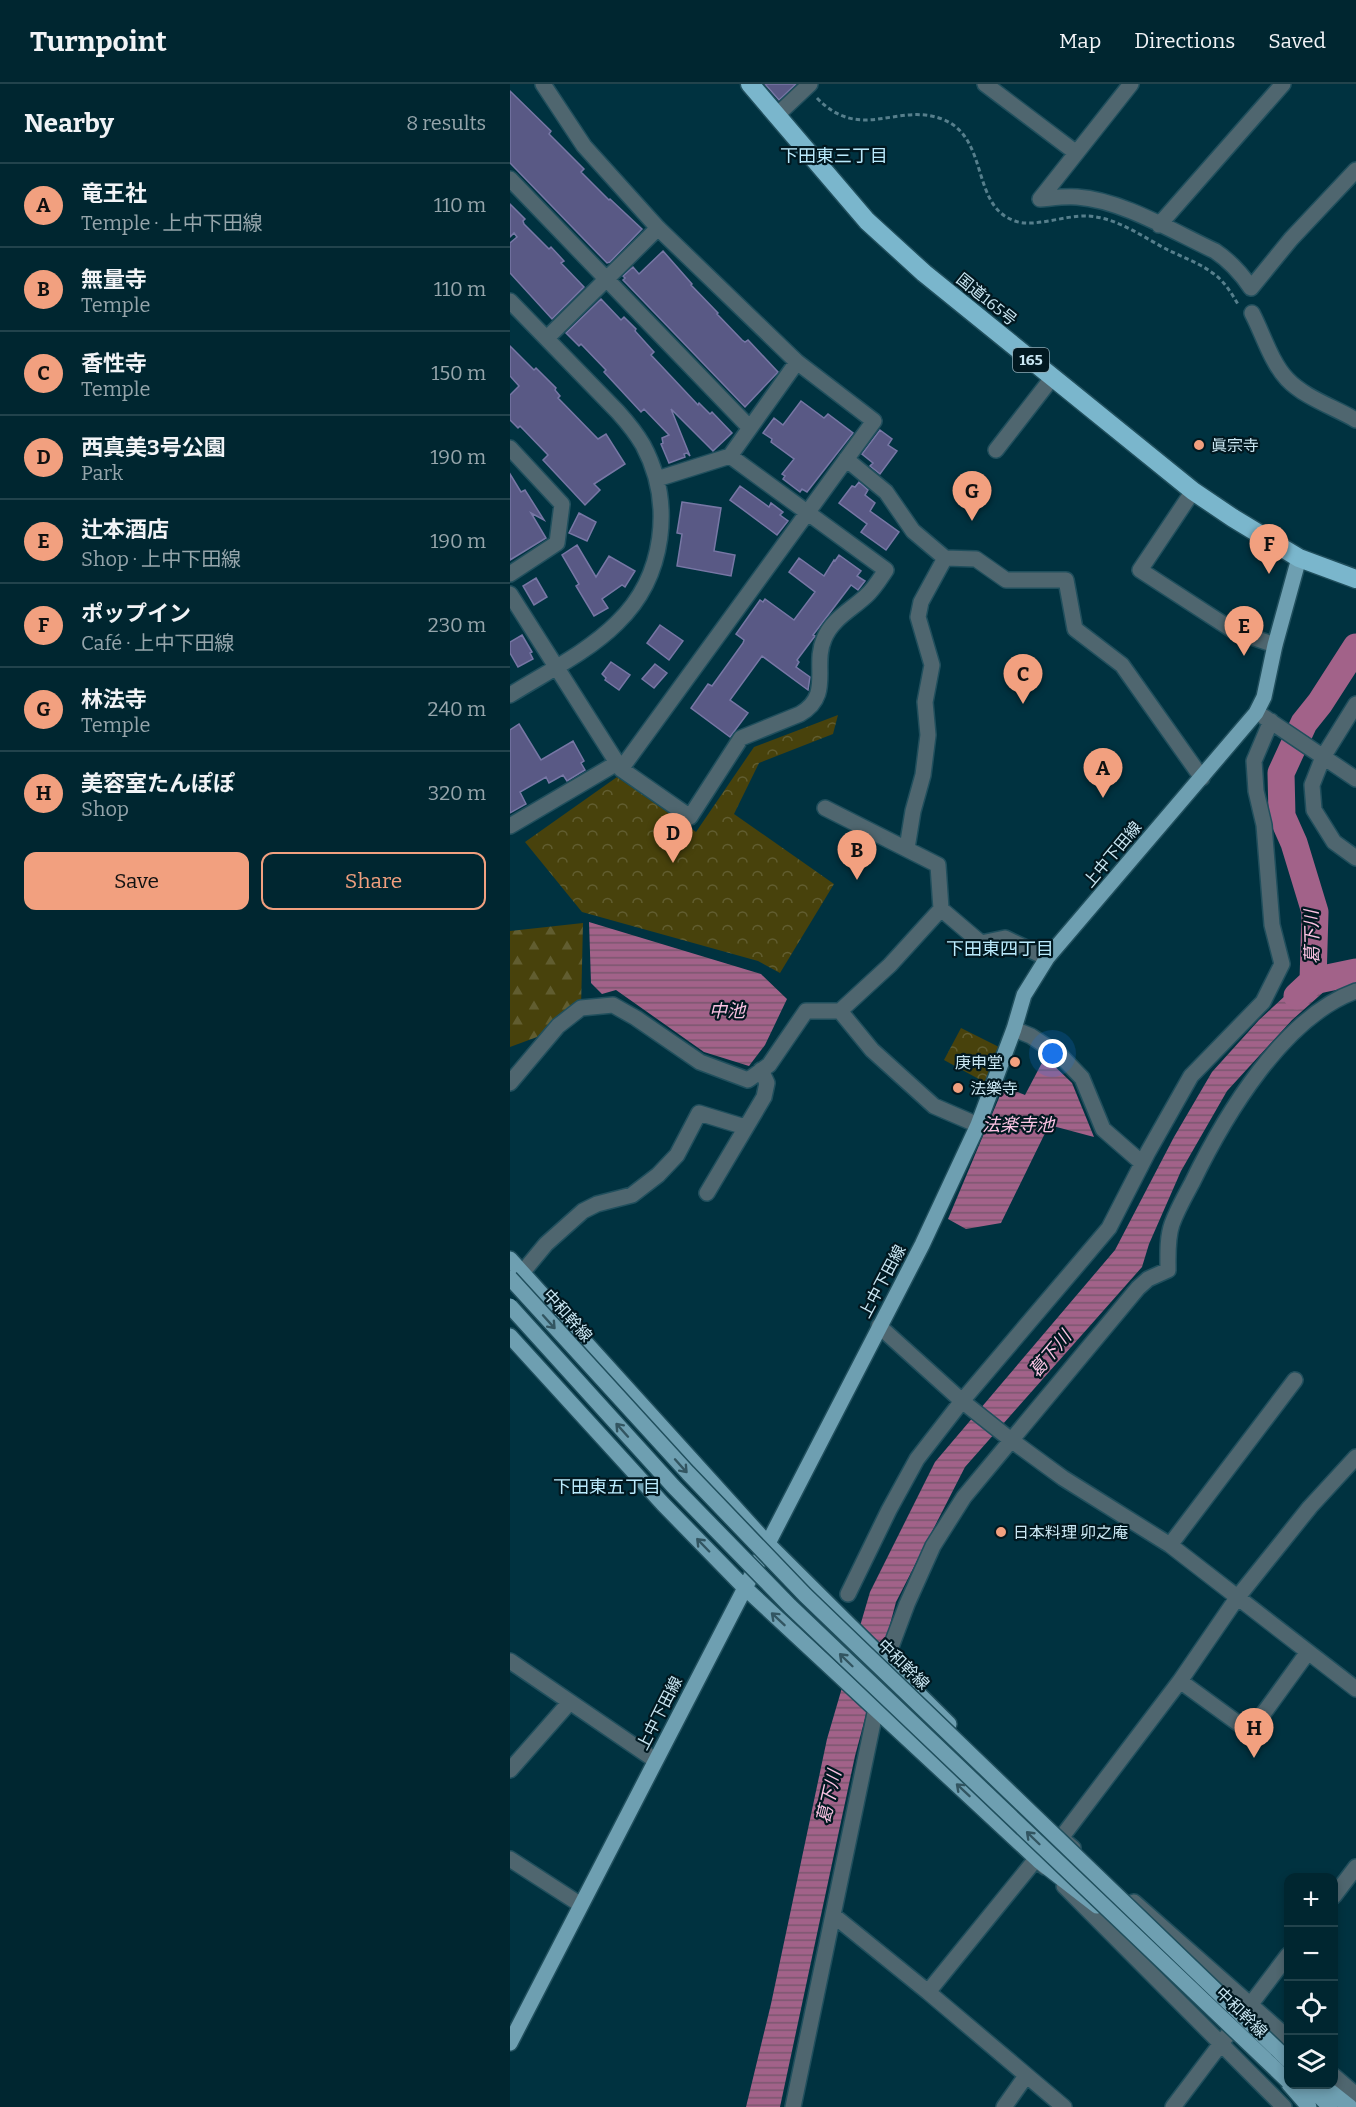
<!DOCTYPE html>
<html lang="en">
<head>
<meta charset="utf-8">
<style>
  body { margin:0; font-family:Bitter,"Noto Sans JP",serif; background:#0e323c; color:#f1f3f6 }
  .controls { position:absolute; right:18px; bottom:18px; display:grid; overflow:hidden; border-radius:12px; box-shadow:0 3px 9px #0003 }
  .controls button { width:54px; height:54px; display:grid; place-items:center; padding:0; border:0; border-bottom:2px solid #22434c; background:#002630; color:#f1f3f6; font:30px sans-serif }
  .you { position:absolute; left:543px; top:970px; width:21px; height:21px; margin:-15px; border:4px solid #fff; border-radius:50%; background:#1a73e8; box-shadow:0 0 0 9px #1a73e833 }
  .badge { display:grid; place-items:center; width:39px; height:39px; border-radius:50%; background:#f2a07f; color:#111; font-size:20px; font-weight:700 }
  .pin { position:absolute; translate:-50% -50px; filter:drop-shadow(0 2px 3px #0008) }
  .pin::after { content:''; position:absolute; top:32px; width:21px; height:18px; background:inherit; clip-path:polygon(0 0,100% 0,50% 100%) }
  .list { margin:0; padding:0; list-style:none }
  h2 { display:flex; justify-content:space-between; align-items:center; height:78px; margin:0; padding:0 24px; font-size:26px }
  h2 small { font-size:20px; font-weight:400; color:#95a5ab }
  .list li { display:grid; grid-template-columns:39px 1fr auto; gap:18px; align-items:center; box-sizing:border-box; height:84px; padding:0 24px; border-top:2px solid #22434c }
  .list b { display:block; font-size:22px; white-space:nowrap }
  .list p { margin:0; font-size:20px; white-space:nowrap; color:#95a5ab }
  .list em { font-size:20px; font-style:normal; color:#95a5ab }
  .actions { display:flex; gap:12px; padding:18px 24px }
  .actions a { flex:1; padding:14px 0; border:2px solid #f2a07f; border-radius:12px; text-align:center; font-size:21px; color:#f2a07f }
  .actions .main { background:#f2a07f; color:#111 }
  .icon { flex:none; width:33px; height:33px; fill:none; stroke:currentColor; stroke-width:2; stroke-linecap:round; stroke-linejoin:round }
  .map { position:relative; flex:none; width:846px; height:2023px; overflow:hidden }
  header { display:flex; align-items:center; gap:36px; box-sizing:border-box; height:84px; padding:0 30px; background:#002630; border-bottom:2px solid #22434c }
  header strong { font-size:28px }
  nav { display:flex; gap:33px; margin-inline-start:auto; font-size:21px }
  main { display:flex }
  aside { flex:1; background:#002630 }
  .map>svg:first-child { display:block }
</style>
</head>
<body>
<header>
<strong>Turnpoint</strong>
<nav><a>Map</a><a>Directions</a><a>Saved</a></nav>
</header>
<main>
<aside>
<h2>Nearby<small>8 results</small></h2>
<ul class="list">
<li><span class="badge">A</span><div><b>竜王社</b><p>Temple · 上中下田線</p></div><em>110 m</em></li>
<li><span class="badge">B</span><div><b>無量寺</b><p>Temple</p></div><em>110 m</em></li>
<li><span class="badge">C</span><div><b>香性寺</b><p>Temple</p></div><em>150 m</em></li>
<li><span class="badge">D</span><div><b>西真美3号公園</b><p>Park</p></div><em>190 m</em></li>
<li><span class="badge">E</span><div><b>辻本酒店</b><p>Shop · 上中下田線</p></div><em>190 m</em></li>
<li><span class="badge">F</span><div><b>ポップイン</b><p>Café · 上中下田線</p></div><em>230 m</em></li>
<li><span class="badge">G</span><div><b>林法寺</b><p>Temple</p></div><em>240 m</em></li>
<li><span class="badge">H</span><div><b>美容室たんぽぽ</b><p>Shop</p></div><em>320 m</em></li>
</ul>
<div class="actions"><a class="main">Save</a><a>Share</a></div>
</aside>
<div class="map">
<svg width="846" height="2023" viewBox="0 0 846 2023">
  <defs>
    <pattern id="forest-firs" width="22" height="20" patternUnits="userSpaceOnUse" patternTransform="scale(1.5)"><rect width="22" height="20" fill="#48420c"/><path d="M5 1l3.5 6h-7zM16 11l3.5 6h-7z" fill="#615d30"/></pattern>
    <pattern id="park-crowns" width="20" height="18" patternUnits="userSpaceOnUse" patternTransform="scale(1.5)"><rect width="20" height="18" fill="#48420c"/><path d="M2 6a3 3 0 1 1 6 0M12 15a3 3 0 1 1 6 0" fill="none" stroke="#615d30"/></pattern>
    <pattern id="water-rules" width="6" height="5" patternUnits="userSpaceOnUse" patternTransform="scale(1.5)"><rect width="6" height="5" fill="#a26289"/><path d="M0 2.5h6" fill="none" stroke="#7a566f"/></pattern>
  </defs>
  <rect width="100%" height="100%" fill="#003240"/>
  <path fill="url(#forest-firs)" d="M73,839L71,924L27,953L0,963V847Z"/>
  <path fill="url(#park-crowns)" d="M328,631L323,650L249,679L224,730L324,800L270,889L248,877L72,828L15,758L107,693L186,748L244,663Z
    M451,944L489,963L476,999L434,976Z"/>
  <path fill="url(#water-rules)" d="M79,838L251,890L277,915L255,961L239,982L194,968L106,906L92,910L81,899Z
    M796,882L817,885V905L782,936L717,1007L671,1087L639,1160L632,1183L455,1383L386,1518L345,1672L270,2023H236L261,1920L317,1655L360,1508L425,1378L605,1166L664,1053L702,988L749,936L789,899Z
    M535,973L562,999L584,1053L539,1041L491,1139L456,1145L438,1135L494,1002L515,1011Z"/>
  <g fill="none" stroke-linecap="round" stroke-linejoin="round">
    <path stroke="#a26289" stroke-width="27" d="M803,897L846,888
      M787,912L803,897L805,828L784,759L772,732L771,689L794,639L810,619L846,563"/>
  </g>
  <path fill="#595985" stroke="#7777a5" stroke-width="1.5" d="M255,0H286L269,16Z
    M0,7L41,47L39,50L74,85L71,88L99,116L100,115L132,145L100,178L97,179L0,79Z
    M0,120L15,135L13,137L14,140L39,165L41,163L54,177L51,179L74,203L42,235L0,189V159L7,153L4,149L0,153Z
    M153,167L182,200L181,201L208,229L207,230L232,256L235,258L238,256L268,288L235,323L113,196L115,194L113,192L123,183L129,190Z
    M91,215L111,236L114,233L126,245L125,247L144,268L141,271L188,321L189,319L200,330L202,328L222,349L203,367L161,325L180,372L177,369L174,370L175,373L159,379L151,360L153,359L152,354L159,351L134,325L131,328L94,288L96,286L71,260L69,262L56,249Z
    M0,262L24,286L26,284L46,304L45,306L50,312L48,314L88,355L96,350L115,380L84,400L90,406L75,421L33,376L38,371L10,342L8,344L0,336V311L9,302L0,292Z
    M291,317L314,334L318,330L343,349L297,408L292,405L290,408L273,395L275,392L272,390L284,375L261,358L262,355L253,349L264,334L273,341Z
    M370,346L382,355L378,361L387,367L370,390L360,382L363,379L352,370Z
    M0,390L11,408L15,406L34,436L21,429L36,454L0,476Z
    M349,398L358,406L355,411L365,419L360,427L389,448L376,466L351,448L357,440L329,419L342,402L345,403Z
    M230,402L259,423L261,419L273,428L270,431L278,437L267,451L220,416Z
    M172,418L211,424L204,467L225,471L221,492L167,482L172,450L167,449Z
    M69,429L86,438L77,457L59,449Z
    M67,461L86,493L99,472L125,487L115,503L112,501L92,515L98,524L84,532L66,502L69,500L52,471Z
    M329,471L351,487L347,492L355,497L348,506L341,501L303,551L305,552L287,576L289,578L286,583L300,593L298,606L252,572L220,616L238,629L220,653L181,624L198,600L202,602L233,559L234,556L226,550L250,516L253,518L255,515L284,536L305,508L279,488L289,474L314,492L324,476L325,477Z
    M26,494L37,513L24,521L13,502Z
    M150,541L173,557L159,576L137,559Z
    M12,551L22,568L20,569L23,575L8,583L0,569V558Z
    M101,578L120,591L109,606L95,596L96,594L92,590Z
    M145,580L157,589L144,604L132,595Z
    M9,640L31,676L63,657L74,677L71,679L75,686L57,697L53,691L39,699L36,693L10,708L16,720L0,729V646Z"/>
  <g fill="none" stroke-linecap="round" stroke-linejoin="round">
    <g stroke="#204f5d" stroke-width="18">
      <path id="minor" d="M33,0L74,62L148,144L287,278L364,337L111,685
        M475,0L565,68
        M621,0L530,115C542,114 555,112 567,113C612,116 664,148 705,167C720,177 731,189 741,204L781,155L846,86
        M266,32L300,0
        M0,95L240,344
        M649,141L773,0
        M0,217L108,328C117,338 126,349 133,361C164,419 155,493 107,539C78,568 35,589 0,611
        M742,229C753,250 761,278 777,295C795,314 824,323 846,336
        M37,254L148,144
        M0,364L52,420L47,459L0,490
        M486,366L542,294
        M220,372L287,278
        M336,375L376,408L403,447L435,474L466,475L496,496H556L565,545L612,581L692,694
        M683,407L630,486L724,547L765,561
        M0,510L111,685L180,733L231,654L290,630C323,611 302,582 314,555C322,535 341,526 356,512C364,505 370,495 376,486L220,372L147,395
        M846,620L813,673L802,701L804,726L824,758L846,774
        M754,633L846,695
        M315,724L428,781L431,825L380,881L330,927
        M0,742L107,679
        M397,764L403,727L413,691L418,651L415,618L422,581L408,533L411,518L435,474
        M431,825L471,859L495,854L537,874
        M504,945L521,952L551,972L572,994L593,1045L632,1079
        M0,999L48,942L71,924L103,921L126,934L190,978L238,996L259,981L296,927H330L362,966L424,1022L468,1041
        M197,1109L254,1013L257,999L251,986
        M12,1189L36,1160L73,1127L87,1120L122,1111L148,1091L167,1071L189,1029L235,1043
        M369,1242L452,1317L501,1356L553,1394L660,1461L846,1605
        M660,1461L785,1296
        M338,1510L379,1426L407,1375L452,1317L599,1144L638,1068L681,992L753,918L772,880L762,841L754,741L746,707L744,677L761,637
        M0,1577L145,1676
        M670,1597L740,1648L798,1568
        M0,1686L59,1619
        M563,1764L551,1754L670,1597L727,1514L800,1423L846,1373
        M0,1775L71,1821
        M535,1783L526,1775L418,1908L554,2023
        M554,1802L774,2023
        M824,1812L846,1783
        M624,1818L778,1954
        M323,1831L418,1908
        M824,1992L846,2011
        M283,2023L376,1576L397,1520L423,1462L454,1413L628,1204L638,1195L658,1186C658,1171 657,1154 662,1140C667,1126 675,1112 682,1099C714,1033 773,933 846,907
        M494,2023L516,1992
        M663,2023L778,1871"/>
    </g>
    <g stroke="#204f5d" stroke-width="18">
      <path id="major" d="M0,1175L257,1459L439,1640
        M0,1252L153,1420L234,1503L529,1777L587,1822
        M0,1959L412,1161L468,1041L504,945L514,911L537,874L746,629L754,613L765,561L789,474
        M779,2000L799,2023
        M797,2000L820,2023
        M811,2000L840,2023"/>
    </g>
    <g stroke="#204f5d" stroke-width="21">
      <path id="highway" d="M240,0L357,137L414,189L683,407L723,434L789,474L846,495"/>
    </g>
    <path stroke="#567f8c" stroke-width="3" stroke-dasharray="4.5 3" stroke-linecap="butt" d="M307,14C350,59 387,18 432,35C480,53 460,122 505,137C523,144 556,131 577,132C607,133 634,154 660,167C675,174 691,180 704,190C715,198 722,210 729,222"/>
    <use href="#minor" stroke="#4f666f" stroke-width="15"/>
    <use href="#major" stroke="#6e9fb1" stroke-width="15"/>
    <use href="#highway" stroke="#7ab6cc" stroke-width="18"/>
    <g stroke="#204f5d" stroke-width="18" stroke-linecap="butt">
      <path id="major-bridge" d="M0,1194L178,1389L295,1511L778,1976
        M0,1222L163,1402L280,1522L778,1997"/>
    </g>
    <use href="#major-bridge" stroke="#6e9fb1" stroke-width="15"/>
  </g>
  <defs><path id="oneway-shaft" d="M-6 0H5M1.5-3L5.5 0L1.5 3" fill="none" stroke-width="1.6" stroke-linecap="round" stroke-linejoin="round" transform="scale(1.5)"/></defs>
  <g stroke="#325561">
    <use href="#oneway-shaft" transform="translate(39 1238) rotate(48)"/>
    <use href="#oneway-shaft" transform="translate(112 1346) rotate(-132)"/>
    <use href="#oneway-shaft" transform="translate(171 1382) rotate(48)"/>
    <use href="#oneway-shaft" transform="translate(193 1461) rotate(-134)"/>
    <use href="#oneway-shaft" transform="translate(268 1535) rotate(-137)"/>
    <use href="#oneway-shaft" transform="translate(336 1576) rotate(-136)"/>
    <use href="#oneway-shaft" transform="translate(453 1706) rotate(-137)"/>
    <use href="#oneway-shaft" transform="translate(523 1754) rotate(-136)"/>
  </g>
  <g fill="#f2a07f" stroke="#011820" stroke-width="2">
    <circle cx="689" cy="361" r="6"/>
    <circle cx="505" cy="978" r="6"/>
    <circle cx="448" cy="1004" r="6"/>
    <circle cx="491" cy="1448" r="6"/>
  </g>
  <g text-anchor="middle" stroke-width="4.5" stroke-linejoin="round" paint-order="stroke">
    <rect fill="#011820" stroke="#8ea9b4" stroke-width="1.5" x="503" y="264" width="36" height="24" rx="4.5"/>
    <g font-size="15" font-weight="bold" fill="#cae7f3">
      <text x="521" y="281">165</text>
    </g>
    <g font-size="16" fill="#cae7f3" stroke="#011820">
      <text transform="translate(477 215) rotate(39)" y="6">国道165号</text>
      <text transform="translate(602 770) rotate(-50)" y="6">上中下田線</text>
      <text transform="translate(372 1197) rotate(-62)" y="6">上中下田線</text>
      <text transform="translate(58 1231) rotate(48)" y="6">中和幹線</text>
      <text transform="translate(394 1580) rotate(44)" y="6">中和幹線</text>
      <text transform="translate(149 1629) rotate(-63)" y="6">上中下田線</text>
      <text transform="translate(732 1928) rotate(44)" y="6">中和幹線</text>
    </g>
    <g font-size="16" fill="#cae7f3" stroke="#011820" text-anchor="start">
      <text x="701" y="367">眞宗寺</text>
      <text x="493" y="984" text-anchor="end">庚申堂</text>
      <text x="460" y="1010">法樂寺</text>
      <text x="503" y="1454">日本料理 卯之庵</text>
    </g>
    <g font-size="18" fill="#baeafc" stroke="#011820">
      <text x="324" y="78">下田東三丁目</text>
      <text x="490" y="871">下田東四丁目</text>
      <text x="97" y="1409">下田東五丁目</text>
    </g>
    <g font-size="18" font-style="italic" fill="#fbc3e3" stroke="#011820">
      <text transform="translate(802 853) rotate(-91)" y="6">葛下川</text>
      <text x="217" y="933">中池</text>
      <text x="508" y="1047">法楽寺池</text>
      <text transform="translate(540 1270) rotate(-50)" y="6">葛下川</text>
      <text transform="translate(319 1713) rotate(-77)" y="6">葛下川</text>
    </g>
  </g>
</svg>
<div class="controls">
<button>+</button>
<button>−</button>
<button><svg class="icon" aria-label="locate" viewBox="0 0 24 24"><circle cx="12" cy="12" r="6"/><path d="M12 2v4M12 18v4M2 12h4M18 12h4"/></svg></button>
<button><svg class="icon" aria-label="layers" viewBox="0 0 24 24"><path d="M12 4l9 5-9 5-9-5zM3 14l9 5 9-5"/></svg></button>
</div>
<div class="you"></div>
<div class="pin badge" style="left:593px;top:714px">A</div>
<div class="pin badge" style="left:347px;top:796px">B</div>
<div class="pin badge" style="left:513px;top:620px">C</div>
<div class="pin badge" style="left:163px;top:779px">D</div>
<div class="pin badge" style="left:734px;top:572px">E</div>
<div class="pin badge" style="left:759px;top:490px">F</div>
<div class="pin badge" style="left:462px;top:437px">G</div>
<div class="pin badge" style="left:744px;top:1674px">H</div>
</div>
</main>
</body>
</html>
